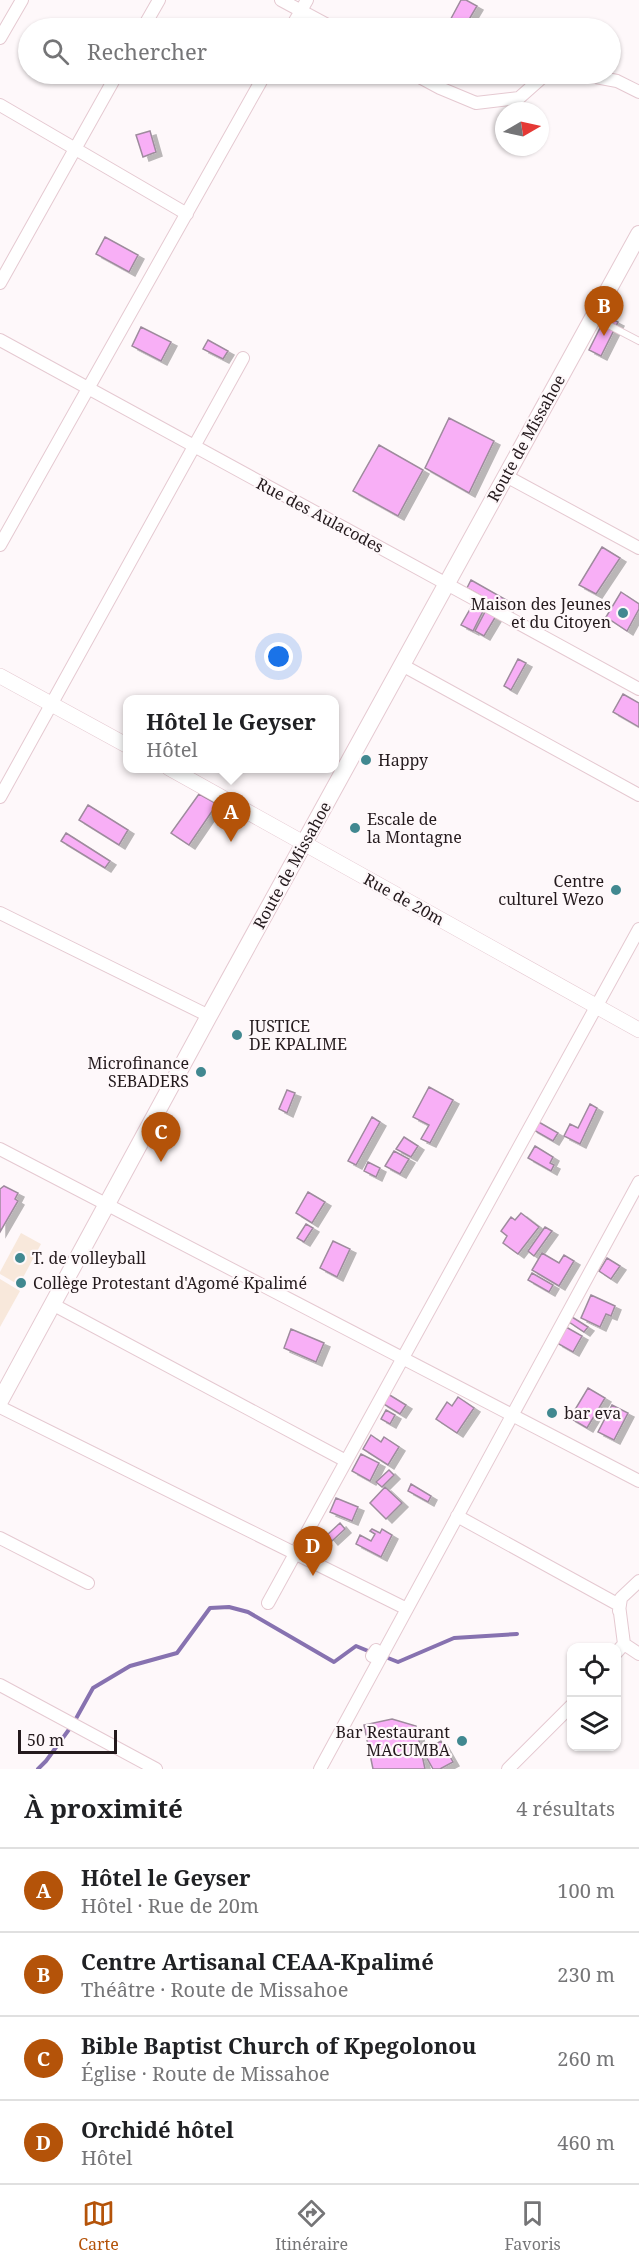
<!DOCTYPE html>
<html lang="fr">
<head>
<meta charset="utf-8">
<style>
  body { margin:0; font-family:"Noto Serif",serif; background:#f6f6f6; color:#202124 }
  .controls { position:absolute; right:18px; bottom:18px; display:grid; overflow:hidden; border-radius:12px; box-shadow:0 2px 4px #0004 }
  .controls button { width:54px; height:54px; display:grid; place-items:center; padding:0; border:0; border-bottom:2px solid #e0e0e0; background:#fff; color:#202124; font:30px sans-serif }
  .compass { position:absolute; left:495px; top:102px; width:54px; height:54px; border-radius:50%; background:#fff; box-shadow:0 2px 4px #0004; rotate:81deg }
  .scale { position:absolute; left:18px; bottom:15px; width:99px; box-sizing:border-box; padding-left:6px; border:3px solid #241a1d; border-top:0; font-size:16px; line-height:21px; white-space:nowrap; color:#241a1d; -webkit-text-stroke:4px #fef8fa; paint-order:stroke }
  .you { position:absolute; left:279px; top:657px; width:21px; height:21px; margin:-15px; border:4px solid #fff; border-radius:50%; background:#1a73e8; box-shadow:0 0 0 9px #1a73e833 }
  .badge { display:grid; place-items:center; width:39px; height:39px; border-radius:50%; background:#b45309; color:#fff; font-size:20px; font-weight:700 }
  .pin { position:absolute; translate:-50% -50px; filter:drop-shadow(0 2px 3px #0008) }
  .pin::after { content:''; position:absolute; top:32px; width:21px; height:18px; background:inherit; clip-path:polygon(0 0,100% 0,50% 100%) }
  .popup { position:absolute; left:123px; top:695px; width:216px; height:78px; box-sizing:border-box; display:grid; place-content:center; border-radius:12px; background:#fff; filter:drop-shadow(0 2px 4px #0005); font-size:20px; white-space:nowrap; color:#757577 }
  .popup b { font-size:22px; color:#202124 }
  .popup::after { content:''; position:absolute; left:50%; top:100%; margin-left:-12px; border:12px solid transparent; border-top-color:#fff }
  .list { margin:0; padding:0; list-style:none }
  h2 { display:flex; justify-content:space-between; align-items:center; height:78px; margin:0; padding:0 24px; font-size:26px }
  h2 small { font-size:20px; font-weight:400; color:#757577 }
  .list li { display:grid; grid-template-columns:39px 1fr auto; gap:18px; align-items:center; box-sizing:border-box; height:84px; padding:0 24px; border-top:2px solid #e0e0e0 }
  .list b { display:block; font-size:22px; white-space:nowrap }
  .list p { margin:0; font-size:20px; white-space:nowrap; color:#757577 }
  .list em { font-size:20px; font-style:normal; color:#757577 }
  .icon { flex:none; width:33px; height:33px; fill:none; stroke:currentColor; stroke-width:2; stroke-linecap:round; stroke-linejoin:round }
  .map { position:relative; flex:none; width:639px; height:1769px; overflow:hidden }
  .search { position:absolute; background:#fff; box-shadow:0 2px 4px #0004; left:18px; right:18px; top:18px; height:66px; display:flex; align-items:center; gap:15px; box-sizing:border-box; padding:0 21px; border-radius:33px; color:#757577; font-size:22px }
  .sheet { height:414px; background:#fff }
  nav { display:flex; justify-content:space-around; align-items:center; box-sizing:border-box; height:84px; border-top:2px solid #e0e0e0; background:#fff; font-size:16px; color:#757577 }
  nav a { display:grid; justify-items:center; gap:3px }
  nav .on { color:#b45309 }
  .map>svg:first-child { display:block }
</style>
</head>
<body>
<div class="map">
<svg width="639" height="1769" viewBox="0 0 639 1769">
  <defs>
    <filter id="shadow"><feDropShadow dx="6" dy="4" stdDeviation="0" flood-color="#0004"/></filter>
  </defs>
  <rect width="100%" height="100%" fill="#fef8fa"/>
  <path fill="#f8e8db" d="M21,1233L41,1244L19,1285L0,1274V1272Z
    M0,1279L20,1291L0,1327Z"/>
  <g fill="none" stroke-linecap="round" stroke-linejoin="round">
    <path stroke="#8772b0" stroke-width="4" d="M383,1656L398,1662L454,1638L517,1634
      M38,1769L46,1761L73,1724L93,1688L130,1666L177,1653L210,1608L229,1607L248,1612L334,1662L356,1646L373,1653"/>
  </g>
  <path fill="#f8aff6" stroke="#9e8b9d" stroke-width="1.5" filter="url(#shadow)" d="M461,0H466L477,6L464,28H452L447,26Z
    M150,131L156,152L143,157L136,135Z
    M105,237L138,255L129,272L96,254Z
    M606,316L618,322L601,356L589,350Z
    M141,327L171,342L161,361L132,346Z
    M208,340L228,351L223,359L203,349Z
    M449,418L494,441L469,493L425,468Z
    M379,445L423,470L398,516L353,491Z
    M602,547L620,558L596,594L579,585Z
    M471,580L510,602L506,610L467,588Z
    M621,592L639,604V609L627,631L606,617Z
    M473,604L484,609L473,631L461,625Z
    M486,610L496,616L484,636L475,631Z
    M518,659L526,663L511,690L504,686Z
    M623,694L639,703V727L613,712Z
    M199,794L217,804L189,845L171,833Z
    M88,805L128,830L119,845L79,820Z
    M66,833L110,861L105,868L61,841Z
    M429,1087L453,1100L430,1143L421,1139L429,1125L413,1117Z
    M287,1090L295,1093L287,1113L279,1109Z
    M590,1104L597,1108L580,1144L564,1136L570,1124L578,1128Z
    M372,1117L380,1122L356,1165L348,1161Z
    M537,1121L558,1133L553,1141L532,1129Z
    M404,1137L418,1146L411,1157L396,1149Z
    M535,1146L553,1157L550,1163L554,1165L551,1171L528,1158Z
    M394,1151L409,1159L400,1174L385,1166Z
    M368,1162L380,1168L376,1177L364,1171Z
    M4,1186L18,1193L15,1199L18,1201L0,1232V1189Z
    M308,1192L325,1202L312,1223L296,1213Z
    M521,1213L539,1227L518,1254L503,1243L507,1236L501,1231L511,1217L515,1220Z
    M306,1224L313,1228L304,1242L297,1238Z
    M545,1227L552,1231L534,1256L528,1251Z
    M333,1241L350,1249L337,1277L320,1268Z
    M542,1253L559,1263L564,1255L574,1261L559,1286L532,1270Z
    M607,1258L620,1266L611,1279L599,1271Z
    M532,1273L553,1285L549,1292L528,1280Z
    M591,1295L615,1306L611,1316L606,1314L600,1327L581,1318Z
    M572,1317L588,1327L584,1332L569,1322Z
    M566,1327L582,1336L573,1352L557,1343Z
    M291,1329L324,1343L316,1362L284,1348Z
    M588,1388L605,1398L587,1428L570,1418Z
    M388,1394L406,1405L400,1414L382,1403Z
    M458,1397L474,1408L457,1433L436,1419L447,1402L452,1406Z
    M612,1405L628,1413L614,1440L598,1432Z
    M386,1410L395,1415L390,1424L381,1419Z
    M371,1435L381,1442L384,1437L399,1447L388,1465L363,1449Z
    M361,1454L379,1463L370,1481L352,1471Z
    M389,1470L394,1475L382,1487L376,1482Z
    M411,1484L431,1496L428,1502L408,1491Z
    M385,1487L402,1503L386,1519L370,1503Z
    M336,1498L358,1507L352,1521L330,1512Z
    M340,1523L345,1529L332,1541L327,1535Z
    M372,1529L380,1533L382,1529L392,1535L381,1557L356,1544L360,1535L371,1541L375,1534L370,1531Z
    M392,1719L416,1726L425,1769H373L364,1725Z
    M441,1741L453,1762L440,1769H433L423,1751Z"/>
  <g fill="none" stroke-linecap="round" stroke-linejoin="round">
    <g stroke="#e5c9d1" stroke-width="8">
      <path id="service" d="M595,318L639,341"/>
    </g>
    <g stroke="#e5c9d1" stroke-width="14">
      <path id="minor" d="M281,0L333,28
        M143,28L159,0
        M291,28L307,0
        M0,38L22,0
        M414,74L440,88L476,103L519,98L546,74
        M580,74L617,81L639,92
        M0,105L187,214
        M0,283L117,74
        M0,340L639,689
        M506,476L639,548
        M0,545L265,74
        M402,665L639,795
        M0,797L243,358
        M0,913L209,1016
        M0,1149L639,1481
        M52,1304L346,1461
        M0,1407L407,1609
        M457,1516L619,1605L624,1644L639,1654
        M0,1538L88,1583
        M268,1603L639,929
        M619,1611L621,1598L639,1581
        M616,1653L624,1644
        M372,1656L376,1650
        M0,1685L156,1769
        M320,1769L639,1182
        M508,1769L572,1705"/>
    </g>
    <g stroke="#e5c9d1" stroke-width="16">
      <path id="tertiary" d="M0,676L128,746
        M169,768L639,1030"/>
    </g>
    <g stroke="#e5c9d1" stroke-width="18">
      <path id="secondary" d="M0,1401L209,1016L639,234"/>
    </g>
    <use href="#service" stroke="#fff" stroke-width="6"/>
    <use href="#minor" stroke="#fff" stroke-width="12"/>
    <use href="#tertiary" stroke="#fff" stroke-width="15"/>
    <use href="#secondary" stroke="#fff" stroke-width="16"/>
  </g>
  <g fill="#418890" stroke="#fef8fa" stroke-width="2">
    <circle cx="623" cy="613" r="6"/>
    <circle cx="366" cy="760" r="6"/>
    <circle cx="355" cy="828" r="6"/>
    <circle cx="616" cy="890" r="6"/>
    <circle cx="237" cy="1035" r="6"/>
    <circle cx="201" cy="1072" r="6"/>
    <circle cx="20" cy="1258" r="6"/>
    <circle cx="21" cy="1283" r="6"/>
    <circle cx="552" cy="1413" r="6"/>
    <circle cx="462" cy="1741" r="6"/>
  </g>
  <g text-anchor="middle" stroke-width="4.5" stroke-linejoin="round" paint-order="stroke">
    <g font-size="16" fill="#241a1d" stroke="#fef8fa">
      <text transform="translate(526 438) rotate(-61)" y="6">Route de Missahoe</text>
      <text transform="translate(320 515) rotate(28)" y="6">Rue des Aulacodes</text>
      <text transform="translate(292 865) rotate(-61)" y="6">Route de Missahoe</text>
      <text transform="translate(404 899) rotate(29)" y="6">Rue de 20m</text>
    </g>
    <g font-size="16" fill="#241a1d" stroke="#fef8fa" text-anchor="start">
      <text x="611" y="610" text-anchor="end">Maison des Jeunes<tspan x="611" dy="18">et du Citoyen</tspan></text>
      <text x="378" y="766">Happy</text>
      <text x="367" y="825">Escale de<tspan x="367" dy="18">la Montagne</tspan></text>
      <text x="604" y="887" text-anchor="end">Centre<tspan x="604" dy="18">culturel Wezo</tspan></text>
      <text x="249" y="1032">JUSTICE<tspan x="249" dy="18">DE KPALIME</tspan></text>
      <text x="189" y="1069" text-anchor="end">Microfinance<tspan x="189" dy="18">SEBADERS</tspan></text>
      <text x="32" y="1264">T. de volleyball</text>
      <text x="33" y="1289">Collège Protestant d'Agomé Kpalimé</text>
      <text x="564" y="1419">bar eva</text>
      <text x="450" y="1738" text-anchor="end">Bar Restaurant<tspan x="450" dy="18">MACUMBA</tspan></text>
    </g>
  </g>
</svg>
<div class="controls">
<button><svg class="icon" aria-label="locate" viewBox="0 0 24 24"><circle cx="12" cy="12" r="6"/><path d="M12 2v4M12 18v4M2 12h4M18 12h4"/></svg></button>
<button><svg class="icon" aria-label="layers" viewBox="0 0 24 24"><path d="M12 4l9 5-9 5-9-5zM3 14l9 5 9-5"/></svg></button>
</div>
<svg class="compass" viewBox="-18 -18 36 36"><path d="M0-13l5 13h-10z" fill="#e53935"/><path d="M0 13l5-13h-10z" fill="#757577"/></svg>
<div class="scale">50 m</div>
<div class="you"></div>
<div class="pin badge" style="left:231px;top:842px">A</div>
<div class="popup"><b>Hôtel le Geyser</b>Hôtel</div>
<div class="pin badge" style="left:604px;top:336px">B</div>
<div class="pin badge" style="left:161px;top:1162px">C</div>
<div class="pin badge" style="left:313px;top:1576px">D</div>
<div class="search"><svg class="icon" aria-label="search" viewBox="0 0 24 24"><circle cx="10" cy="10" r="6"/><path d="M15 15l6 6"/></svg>Rechercher</div>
</div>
<section class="sheet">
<h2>À proximité<small>4 résultats</small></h2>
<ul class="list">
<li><span class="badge">A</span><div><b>Hôtel le Geyser</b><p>Hôtel · Rue de 20m</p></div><em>100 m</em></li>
<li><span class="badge">B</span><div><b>Centre Artisanal CEAA-Kpalimé</b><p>Théâtre · Route de Missahoe</p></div><em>230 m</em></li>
<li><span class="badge">C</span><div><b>Bible Baptist Church of Kpegolonou</b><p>Église · Route de Missahoe</p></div><em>260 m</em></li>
<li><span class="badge">D</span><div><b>Orchidé hôtel</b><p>Hôtel</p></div><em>460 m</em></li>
</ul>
</section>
<nav>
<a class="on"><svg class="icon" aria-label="map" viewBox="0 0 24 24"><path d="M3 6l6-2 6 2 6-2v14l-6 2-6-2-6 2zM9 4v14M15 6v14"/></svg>Carte</a>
<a><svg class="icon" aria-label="directions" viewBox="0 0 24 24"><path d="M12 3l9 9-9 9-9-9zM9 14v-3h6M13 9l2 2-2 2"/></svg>Itinéraire</a>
<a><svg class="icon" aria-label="saved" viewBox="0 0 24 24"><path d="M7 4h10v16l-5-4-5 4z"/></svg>Favoris</a>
</nav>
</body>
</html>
